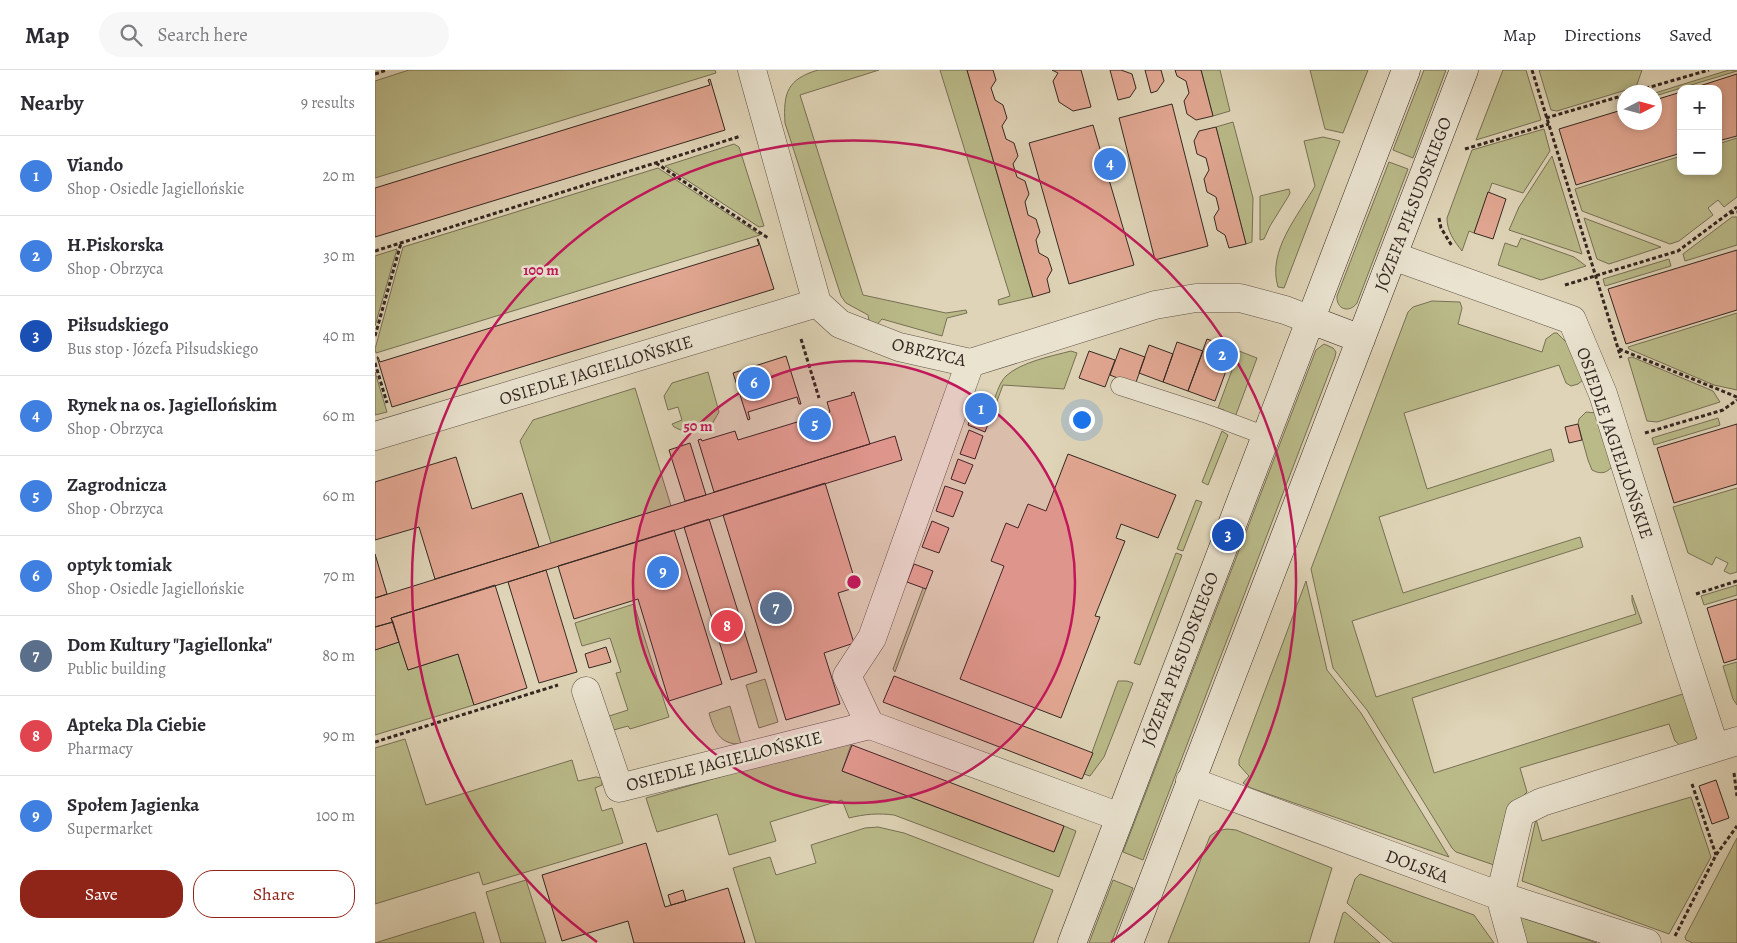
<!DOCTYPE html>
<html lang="en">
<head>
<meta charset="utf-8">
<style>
  body { margin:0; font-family:Alegreya,serif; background:#f7f7f7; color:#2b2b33 }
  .controls { position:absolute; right:15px; top:15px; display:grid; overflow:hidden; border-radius:10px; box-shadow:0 2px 8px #0003 }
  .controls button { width:45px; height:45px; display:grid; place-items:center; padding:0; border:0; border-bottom:1px solid #e1e1e2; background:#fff; color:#2b2b33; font:25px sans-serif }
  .compass { position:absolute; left:1242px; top:15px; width:45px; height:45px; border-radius:50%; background:#fff; box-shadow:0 2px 8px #0003; rotate:84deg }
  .you { position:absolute; left:706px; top:349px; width:18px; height:18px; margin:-12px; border:4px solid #fff; border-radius:50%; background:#1a73e8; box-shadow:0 0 0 8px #1a73e833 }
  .badge { display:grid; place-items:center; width:32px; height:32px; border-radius:50%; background:#8f2418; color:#fff; font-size:16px; font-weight:700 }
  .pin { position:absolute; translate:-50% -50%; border:2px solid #fff; box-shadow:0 1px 5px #0006 }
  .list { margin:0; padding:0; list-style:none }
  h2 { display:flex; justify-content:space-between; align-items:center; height:65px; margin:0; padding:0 20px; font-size:21px }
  h2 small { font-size:16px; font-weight:400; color:#7c7c81 }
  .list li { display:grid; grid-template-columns:32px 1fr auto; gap:15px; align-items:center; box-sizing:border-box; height:80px; padding:0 20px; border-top:1px solid #e1e1e2 }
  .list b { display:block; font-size:19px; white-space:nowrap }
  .list p { margin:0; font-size:16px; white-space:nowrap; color:#7c7c81 }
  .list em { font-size:16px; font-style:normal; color:#7c7c81 }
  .actions { display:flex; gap:10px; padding:15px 20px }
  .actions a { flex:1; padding:11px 0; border:1px solid #8f2418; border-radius:20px; text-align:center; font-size:18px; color:#8f2418 }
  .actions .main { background:#8f2418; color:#fff }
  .icon { flex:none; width:28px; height:28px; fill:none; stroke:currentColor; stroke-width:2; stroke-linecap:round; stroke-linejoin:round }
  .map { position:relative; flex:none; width:1362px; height:873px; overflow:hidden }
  header { display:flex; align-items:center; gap:30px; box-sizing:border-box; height:70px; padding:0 25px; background:#fff; border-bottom:1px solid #e1e1e2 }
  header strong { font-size:24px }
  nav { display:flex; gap:28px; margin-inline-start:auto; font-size:18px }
  .search { width:350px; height:45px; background:#f7f7f7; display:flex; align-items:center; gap:12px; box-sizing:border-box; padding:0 18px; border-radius:28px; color:#7c7c81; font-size:19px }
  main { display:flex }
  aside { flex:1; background:#fff }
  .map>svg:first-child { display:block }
</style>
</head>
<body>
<header>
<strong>Map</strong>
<div class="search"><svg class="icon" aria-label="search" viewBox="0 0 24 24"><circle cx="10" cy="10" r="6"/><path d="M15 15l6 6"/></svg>Search here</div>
<nav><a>Map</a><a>Directions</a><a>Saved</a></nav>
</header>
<main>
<aside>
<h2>Nearby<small>9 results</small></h2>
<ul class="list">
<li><span class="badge" style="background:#3f7fe0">1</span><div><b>Viando</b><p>Shop · Osiedle Jagiellońskie</p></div><em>20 m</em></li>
<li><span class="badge" style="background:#3f7fe0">2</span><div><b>H.Piskorska</b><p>Shop · Obrzyca</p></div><em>30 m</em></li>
<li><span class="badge" style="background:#1a4fb4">3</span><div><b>Piłsudskiego</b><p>Bus stop · Józefa Piłsudskiego</p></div><em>40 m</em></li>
<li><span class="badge" style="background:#3f7fe0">4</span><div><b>Rynek na os. Jagiellońskim</b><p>Shop · Obrzyca</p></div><em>60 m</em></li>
<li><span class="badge" style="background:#3f7fe0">5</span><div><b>Zagrodnicza</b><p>Shop · Obrzyca</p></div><em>60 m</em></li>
<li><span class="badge" style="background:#3f7fe0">6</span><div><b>optyk tomiak</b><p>Shop · Osiedle Jagiellońskie</p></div><em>70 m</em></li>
<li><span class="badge" style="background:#5c6f8a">7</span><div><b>Dom Kultury &quot;Jagiellonka&quot;</b><p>Public building</p></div><em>80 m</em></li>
<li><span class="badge" style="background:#e0444e">8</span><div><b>Apteka Dla Ciebie</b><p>Pharmacy</p></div><em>90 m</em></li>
<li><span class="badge" style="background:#3f7fe0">9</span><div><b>Społem Jagienka</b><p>Supermarket</p></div><em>100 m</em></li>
</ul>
<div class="actions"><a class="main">Save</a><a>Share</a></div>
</aside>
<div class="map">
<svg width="1362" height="873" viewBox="0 0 1362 873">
  <rect width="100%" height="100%" fill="#dfd4b7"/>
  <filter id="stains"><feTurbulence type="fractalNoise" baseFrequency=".004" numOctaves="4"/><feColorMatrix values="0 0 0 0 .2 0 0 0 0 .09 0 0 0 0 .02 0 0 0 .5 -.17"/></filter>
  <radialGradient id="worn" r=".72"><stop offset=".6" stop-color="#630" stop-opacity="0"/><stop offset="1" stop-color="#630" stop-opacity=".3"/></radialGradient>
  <path fill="#baba89" stroke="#777056" d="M34,0H340L341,3L0,108V11Z
    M443,0H504L425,25L488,225L571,243L591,240L592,243L572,248L567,266L507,249L500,257L495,256L493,245L471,233L466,226L410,53C408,22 413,9 443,0Z
    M565,0H592L658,227L624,235L623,230L635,226Z
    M826,0H845L855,41L838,46Z
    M935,0H993L968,63L950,59Z
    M1049,0H1071L1038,88L1018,80Z
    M1128,0H1151L1166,50L1101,70Z
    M1164,0H1267L1261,17L1182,41L1176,40Z
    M1354,0L1362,1L1280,26V23Z
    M858,52L878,128L877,172L871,174L841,57Z
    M1169,59L1175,81L1148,123L1117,113L1099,163L1094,161L1087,181C1079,171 1072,161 1072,148L1097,80Z
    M948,67L965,71L909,218L903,217C892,181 923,146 940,116L929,71Z
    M1362,68V127L1349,137L1343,130L1333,138L1338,145L1304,171L1295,174L1207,141L1200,119L1306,86V101H1343V74Z
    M359,74L364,77L389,156L384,157L290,96Z
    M1177,86L1207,184L1134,160L1144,137Z
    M1014,92L1033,99L982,233C974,244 961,239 962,226Z
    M283,98L385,165L1,283L0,279L28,177Z
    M914,119L915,123L913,127L895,156L889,169L885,170V126Z
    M1357,147H1362V175L1310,191L1308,184Z
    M1209,148L1286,177L1234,194L1222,189Z
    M1146,168L1199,187L1211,196L1166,210L1123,195L1130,173L1142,177Z
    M22,179L0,256V186Z
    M1294,189L1296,196L1230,216L1228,209Z
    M1057,231L1085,232L1087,238L1083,254L1167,282L1171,269L1179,263H1182L1192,273L1208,310L1203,314L1196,316L1191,313L1184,295L1029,343L1052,419L1176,379L1179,391L1004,447L1028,523L1205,467L1208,477L977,551L1001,627L1261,544L1257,531V525L1267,553L1037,628L1059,703L1314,622L1322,667L1318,672L1305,675L1300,671L1294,654L1145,698L1152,722L1142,732L1122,796L1081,782L1077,778L992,640L958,598L936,499L1033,242L1038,237Z
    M1362,243V320L1339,315L1254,279L1253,277Z
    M949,274L958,278L961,282L960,287L768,790L748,782L941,280Z
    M696,281L702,283L689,319L628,315L622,331L619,330C622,322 625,312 631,306C646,292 677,286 696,281Z
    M864,281L882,288L859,350L850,344L849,340L843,338Z
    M1257,287L1338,321L1345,332L1282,352L1272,351L1253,288Z
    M0,302L12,342L0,345Z
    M333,302L344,342L337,354L310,362L299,357L297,354L307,350L303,337L293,340L289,326L297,313Z
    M260,318L296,436L176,473L145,371L158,350Z
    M1211,342L1222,343L1238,395C1233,403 1226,405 1217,400L1213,390L1203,354L1204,349Z
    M1343,348L1345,355L1279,375L1277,368Z
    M847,361L853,365L833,415L827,412Z
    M1362,418V502L1355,504L1349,501L1353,493L1341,487L1337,495L1313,483L1298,437Z
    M821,430L827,432L808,481L802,479Z
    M801,483L807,485L765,595L759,593Z
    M931,511L952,600L986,643L1074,787L876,718L868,713L874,706L864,695V690Z
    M1362,515V525L1329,535L1326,526Z
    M548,518L551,519L520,602L518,599Z
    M259,534L294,647L255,659L253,656L235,661L231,647L253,640L241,603L246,602L235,568L207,576L200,553Z
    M24,572L33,600L83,584L99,635L0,665V580Z
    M1362,592V635L1358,629L1348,596Z
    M390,609L403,652L384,658L371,615Z
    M743,611H752L758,613L729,687L715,706L709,704Z
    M355,636L366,674C345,675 339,661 334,643Z
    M30,669L51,735L197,690L203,711L221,707L227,708V715L220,718L227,741L237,738L248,773L108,815L104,802L0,834V678Z
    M478,669L467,701L679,782L689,756L701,761L684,807L519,745C503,743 490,744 474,748L467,730L395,752L401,771L354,785L342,744L282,762L271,728Z
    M1316,727L1336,787L1294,864L1147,811L1161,749L1167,771Z
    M503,757L529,763L678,820L658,873H381L358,798L395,787L401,805L441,793L436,775L490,758Z
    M852,759L861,760L957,798L934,873H793L835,766L842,761Z
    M1362,768V873H1318L1311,870L1310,867Z
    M985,804L1099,845L1119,873H1018L972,833L980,809Z
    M151,810L171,873H126L111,822Z
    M738,810L758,818L736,873H714Z
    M100,842L109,873H0Z
    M970,842L1005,873H959L968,843Z
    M1141,845L1222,873H1144Z"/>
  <path fill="#e2a792" stroke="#342722" d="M592,0H618L621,10L616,18L620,30L628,35L632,48L627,56L631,69L639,73L643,86L638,94L642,107L650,111L654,124L650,132L653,145L661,149L665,162L661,170L664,183L673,188L677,200L672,209L675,222L658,227Z
    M677,0H706L716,37L698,41L684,32L678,11L683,3Z
    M735,0H746L757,4L761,18L755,27L743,30Z
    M770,0H786L789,11L782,21L776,23Z
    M800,0H826L838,46L821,50L812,44L809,31L814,23L811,11L802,6Z
    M1362,4V66L1343,71V19H1315Z
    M335,9L350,60L0,167V118L335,15L333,10Z
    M1306,22V83L1201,115L1184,59L1250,39V52H1280V30Z
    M797,34L833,176L780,190L744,48Z
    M718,55L759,195L694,214L654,73Z
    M841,57L871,174L854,178L850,165L842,160L839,147L844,139L841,127L832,122L829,109L834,100L831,88L822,84L819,71L824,61Z
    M1113,122L1131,129L1118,169L1099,163Z
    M382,169H383L399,219L17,337L2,287H3L5,292L384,175Z
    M1362,180V240L1251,274L1233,219Z
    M832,269L859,279L840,331L813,321Z
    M802,272L828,281L813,321L788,312Z
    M774,275L798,284L788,312L764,303Z
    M745,278L770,287L760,315L735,305Z
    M714,281L740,290L730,317L704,308Z
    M411,286L426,334H424L422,327L373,342L375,349L373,350L358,303Z
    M479,322L495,374L339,422L323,370L326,369L327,371L360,361L363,370L455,342L452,332L477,325L476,323Z
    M604,325L622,331L610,362L593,355Z
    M1203,354L1207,370L1194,373L1190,357Z
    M1362,354V414L1299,433L1282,378Z
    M594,360L608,366L600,389L585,384Z
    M520,366L527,390L16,548L18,552L0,557V528Z
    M315,373L331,425L310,431L294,380Z
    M693,384L801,425L783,468L746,454L741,468L750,471L720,546L725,547L686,648L585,609L629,496L616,491L631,453L643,458L653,434L671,441Z
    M81,387L97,439L147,423L164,477L60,509L44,457L0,470V412Z
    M583,389L598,395L590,414L576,409Z
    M450,413L482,517L463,523L479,573L449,583L465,634L411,650L348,445Z
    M570,416L588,422L578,447L561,441Z
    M334,449L382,602L356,610L309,457Z
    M557,451L574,458L564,483L547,477Z
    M299,460L347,614L294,631L263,529L199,549L183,496Z
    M0,484L12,524L0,528Z
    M539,494L558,501L551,519L532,512Z
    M171,500L202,602L164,613L133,512Z
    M120,515L152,618L99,635L83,584L33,600L16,548Z
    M1362,529V589L1349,593L1332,538Z
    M18,552L24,572L0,580V557Z
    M231,577L236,592L214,598L210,584Z
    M519,606L718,683L707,709L508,632Z
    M477,675L689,756L679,782L467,701Z
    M1341,710L1354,748L1337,754L1324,716Z
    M271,773L290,837L353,818L370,873H259L253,851L187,871L167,805Z
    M308,820L311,831L296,835L293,825Z"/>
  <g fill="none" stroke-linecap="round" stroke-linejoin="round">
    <g stroke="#5f5247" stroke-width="19">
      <path id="lane" d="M745,316L835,345L891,366"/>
    </g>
    <g stroke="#5f5247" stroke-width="29">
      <path id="street" d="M377,0L442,233L465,254L524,277L595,293L780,235L821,228H865L910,240L936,250
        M1018,186L1197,250L1228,324L1309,583L1340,678L1362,671
        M595,293L497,568L472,606L495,655L745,747
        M0,366L442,233
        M211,621L244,718L495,655
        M815,711L1125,826L1272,873
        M1138,873L1125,826L1145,743L1167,732L1340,678"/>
    </g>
    <g stroke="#342722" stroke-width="29">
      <path id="secondary" d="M936,250L986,269
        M697,873L1031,0
        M754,873L1089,0"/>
    </g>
    <path stroke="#342722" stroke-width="3" stroke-dasharray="4 2.5" stroke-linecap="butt" d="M1157,0L1246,288
      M0,4L12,0
      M1258,22L1334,0
      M1171,48L1250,25
      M1090,79L1174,54
      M281,93L393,168
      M1355,143L1362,142
      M1064,148L1066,158L1077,176
      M0,181L366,66
      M1190,215L1303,181L1362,137
      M0,266L26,173
      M426,269L444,328
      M1244,279L1362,327
      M0,293L12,333
      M1270,363L1348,340L1362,330
      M1321,524L1362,511
      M0,672L183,615
      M1359,703L1362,726
      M1317,714L1341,785
      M1300,866L1341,785L1362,756"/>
    <use href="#lane" stroke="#eae3d0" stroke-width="18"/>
    <use href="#street" stroke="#eae3d0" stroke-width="28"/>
    <use href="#secondary" stroke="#eae3d0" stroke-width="28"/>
  </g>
  <circle cx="479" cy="512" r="221" fill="#c2185b" fill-opacity=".12"/>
  <g fill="none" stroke="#c2185b" stroke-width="2.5">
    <circle cx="479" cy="512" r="221"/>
    <path d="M222 872A442 442 0 1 1 736 872"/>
  </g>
  <g text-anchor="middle" stroke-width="5" stroke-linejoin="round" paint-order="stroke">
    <g font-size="18" fill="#342722" stroke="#eae3d0">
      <text transform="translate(1038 134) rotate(-69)" y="6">JÓZEFA PIŁSUDSKIEGO</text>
      <text transform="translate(554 282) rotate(13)" y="6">OBRZYCA</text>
      <text transform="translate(221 300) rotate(-17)" y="6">OSIEDLE JAGIELLOŃSKIE</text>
      <text transform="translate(1240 373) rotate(71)" y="6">OSIEDLE JAGIELLOŃSKIE</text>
      <text transform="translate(805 589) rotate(-69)" y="6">JÓZEFA PIŁSUDSKIEGO</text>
      <text transform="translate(349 691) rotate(-14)" y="6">OSIEDLE JAGIELLOŃSKIE</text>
      <text transform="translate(1042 796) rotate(20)" y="6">DOLSKA</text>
    </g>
  </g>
  <circle cx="479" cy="512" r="8" fill="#c2185b" stroke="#eae3d0" stroke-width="2.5"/>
  <g font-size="15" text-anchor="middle" font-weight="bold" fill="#c2185b" stroke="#eae3d0" stroke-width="5" stroke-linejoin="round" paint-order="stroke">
    <text x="166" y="205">100 m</text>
    <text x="323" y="361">50 m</text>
  </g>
  <rect width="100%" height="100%" filter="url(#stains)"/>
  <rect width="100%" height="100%" fill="url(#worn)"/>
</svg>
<div class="controls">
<button>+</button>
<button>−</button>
</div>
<svg class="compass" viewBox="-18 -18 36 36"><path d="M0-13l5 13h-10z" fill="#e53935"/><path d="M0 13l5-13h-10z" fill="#7c7c81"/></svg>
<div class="you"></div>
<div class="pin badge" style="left:606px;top:339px;background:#3f7fe0">1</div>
<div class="pin badge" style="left:847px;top:285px;background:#3f7fe0">2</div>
<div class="pin badge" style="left:853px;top:465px;background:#1a4fb4">3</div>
<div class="pin badge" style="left:735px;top:94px;background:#3f7fe0">4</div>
<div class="pin badge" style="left:440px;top:354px;background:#3f7fe0">5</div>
<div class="pin badge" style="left:379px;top:313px;background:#3f7fe0">6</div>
<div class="pin badge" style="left:401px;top:538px;background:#5c6f8a">7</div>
<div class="pin badge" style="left:352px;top:556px;background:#e0444e">8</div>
<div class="pin badge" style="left:288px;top:502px;background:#3f7fe0">9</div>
</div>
</main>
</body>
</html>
